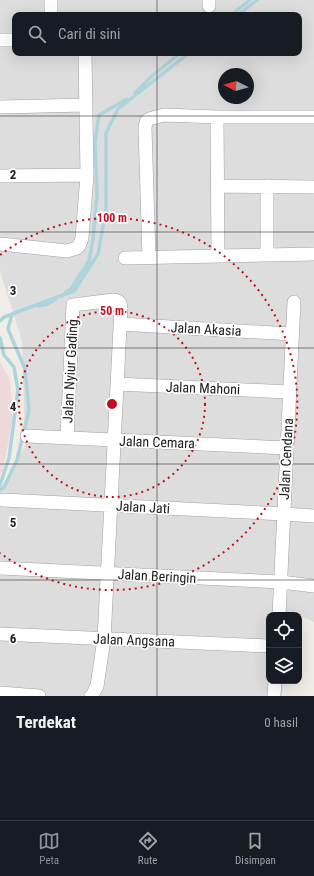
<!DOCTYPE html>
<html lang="id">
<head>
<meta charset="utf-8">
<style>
  body { margin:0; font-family:"Roboto Condensed",sans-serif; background:#20242c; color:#f1f3f6 }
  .controls { position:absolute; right:12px; bottom:12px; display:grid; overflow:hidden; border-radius:8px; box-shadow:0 4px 16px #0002 }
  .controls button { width:36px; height:36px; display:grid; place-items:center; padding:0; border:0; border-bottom:1px solid #363941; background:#171b24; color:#f1f3f6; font:20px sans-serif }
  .compass { position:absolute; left:218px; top:68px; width:36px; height:36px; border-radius:50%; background:#171b24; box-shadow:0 4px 16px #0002; rotate:275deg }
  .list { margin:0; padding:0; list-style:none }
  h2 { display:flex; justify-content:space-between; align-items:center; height:52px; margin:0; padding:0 16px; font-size:17px }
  h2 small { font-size:13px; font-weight:400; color:#9ea1a6 }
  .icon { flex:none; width:22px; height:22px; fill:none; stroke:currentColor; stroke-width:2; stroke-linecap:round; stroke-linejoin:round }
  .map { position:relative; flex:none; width:314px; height:696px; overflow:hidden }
  .search { position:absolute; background:#171b24; box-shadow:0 4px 16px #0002; left:12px; right:12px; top:12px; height:44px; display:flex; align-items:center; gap:10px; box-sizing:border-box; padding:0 14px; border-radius:8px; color:#9ea1a6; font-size:15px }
  .sheet { height:124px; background:#171b24 }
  nav { display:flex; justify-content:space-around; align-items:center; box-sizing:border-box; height:56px; border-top:1px solid #363941; background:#171b24; font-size:11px; color:#9ea1a6 }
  nav a { display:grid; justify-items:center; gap:2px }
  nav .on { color:#8c9099 }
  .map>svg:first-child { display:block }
</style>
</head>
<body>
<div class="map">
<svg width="314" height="696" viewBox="0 0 314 696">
  <rect width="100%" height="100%" fill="#f0ede8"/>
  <path fill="#dedddd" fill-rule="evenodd" d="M0,0H314V622L299,615L286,613L285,615H269V681H283L282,696H0V492L4,487L25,445L22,341L0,271ZM15,15H299V53H15ZM224,74H248V98H224Z"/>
  <path fill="#efd8da" d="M0,362L10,379L13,416L3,471L0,474Z"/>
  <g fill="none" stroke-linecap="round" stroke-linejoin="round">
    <path stroke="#acd4da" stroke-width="3.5" d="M231,15L250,0
      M238,15L257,0
      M135,93L152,76L180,53
      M66,292L71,289L89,261L93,239L97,195L95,142L99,115L127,99
      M38,306L48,304L56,299
      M0,321L4,317L13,314
      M0,338L4,355L14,367L18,390L9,458L0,485
      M0,490L4,487L17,460L29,410L25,369L8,329L12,314L74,291L98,254L106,210V133L118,109L189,53"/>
    <g stroke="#a1a1a1" stroke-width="14">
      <path id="minor" d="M51,0V15
        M209,6V0
        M0,40H15
        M0,107L86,105
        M217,117L218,256
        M0,176L87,175
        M218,186L314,187
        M267,186V255
        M0,244L67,251L77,248L79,246L82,238L87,175L85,53
        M149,257L145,128L146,122L149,119L164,115L217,117H314
        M125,258L314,254
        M120,324L292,334
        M117,384L289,392
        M27,436L287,448
        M67,438L73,305L114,300L118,301L120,303L121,308L104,639L97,686L93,694L91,696
        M3,500L284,514L314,516
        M0,568L281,582L314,586
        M279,615L294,302
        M0,634L269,646
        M0,693L39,696
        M274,696L275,681"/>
    </g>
    <use href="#minor" stroke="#fff" stroke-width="13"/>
  </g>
  <path fill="none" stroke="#202020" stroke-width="1" stroke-opacity="0.55" d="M157,0V15M157,53V696M0,116H314M0,232H314M0,348H314M0,464H314M0,580H314"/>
  <g fill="none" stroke="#c20f1f" stroke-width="2" stroke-dasharray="2 4">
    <circle cx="112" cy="404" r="93"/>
    <path d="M0 255A186 186 0 1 1 0 553"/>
  </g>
  <g text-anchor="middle" stroke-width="3.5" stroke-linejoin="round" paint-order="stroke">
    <g font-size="14" fill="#202020" stroke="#fff">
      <text transform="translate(206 329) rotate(3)" y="5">Jalan Akasia</text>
      <text transform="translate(70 371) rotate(-87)" y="5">Jalan Nyiur Gading</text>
      <text transform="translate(203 388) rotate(2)" y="5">Jalan Mahoni</text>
      <text transform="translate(157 442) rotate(2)" y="5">Jalan Cemara</text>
      <text transform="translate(286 459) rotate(-87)" y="5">Jalan Cendana</text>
      <text transform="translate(143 507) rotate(3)" y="5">Jalan Jati</text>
      <text transform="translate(157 576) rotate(3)" y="5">Jalan Beringin</text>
      <text transform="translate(134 640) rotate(2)" y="5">Jalan Angsana</text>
    </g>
  </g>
  <g font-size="13" text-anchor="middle" font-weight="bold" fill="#202020" stroke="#fff" stroke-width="3.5" stroke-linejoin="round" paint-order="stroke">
    <text x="13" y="179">2</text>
    <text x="13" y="295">3</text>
    <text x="13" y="411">4</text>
    <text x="13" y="527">5</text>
    <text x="13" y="643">6</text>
  </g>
  <circle cx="112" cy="404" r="6" fill="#c20f1f" stroke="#fff" stroke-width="2"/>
  <g font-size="12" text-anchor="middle" font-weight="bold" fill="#c20f1f" stroke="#fff" stroke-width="3.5" stroke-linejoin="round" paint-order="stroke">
    <text x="112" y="222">100 m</text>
    <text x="112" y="315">50 m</text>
  </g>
</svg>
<div class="controls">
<button><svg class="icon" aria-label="locate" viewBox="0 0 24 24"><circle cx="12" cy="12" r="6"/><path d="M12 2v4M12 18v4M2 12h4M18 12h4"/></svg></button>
<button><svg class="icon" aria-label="layers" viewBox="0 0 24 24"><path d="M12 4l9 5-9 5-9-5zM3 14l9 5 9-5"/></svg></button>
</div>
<svg class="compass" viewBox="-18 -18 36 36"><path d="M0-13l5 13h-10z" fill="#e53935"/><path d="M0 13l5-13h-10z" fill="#9ea1a6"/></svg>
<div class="search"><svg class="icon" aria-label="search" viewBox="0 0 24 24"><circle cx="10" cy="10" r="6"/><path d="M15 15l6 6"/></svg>Cari di sini</div>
</div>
<section class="sheet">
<h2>Terdekat<small>0 hasil</small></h2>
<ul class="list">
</ul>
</section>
<nav>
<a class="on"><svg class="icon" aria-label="map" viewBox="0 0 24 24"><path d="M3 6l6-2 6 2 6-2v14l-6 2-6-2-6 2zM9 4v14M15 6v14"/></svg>Peta</a>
<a><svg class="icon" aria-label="directions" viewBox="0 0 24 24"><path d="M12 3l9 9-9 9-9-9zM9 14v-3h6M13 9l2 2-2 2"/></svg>Rute</a>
<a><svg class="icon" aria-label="saved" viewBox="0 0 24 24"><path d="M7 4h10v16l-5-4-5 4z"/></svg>Disimpan</a>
</nav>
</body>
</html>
